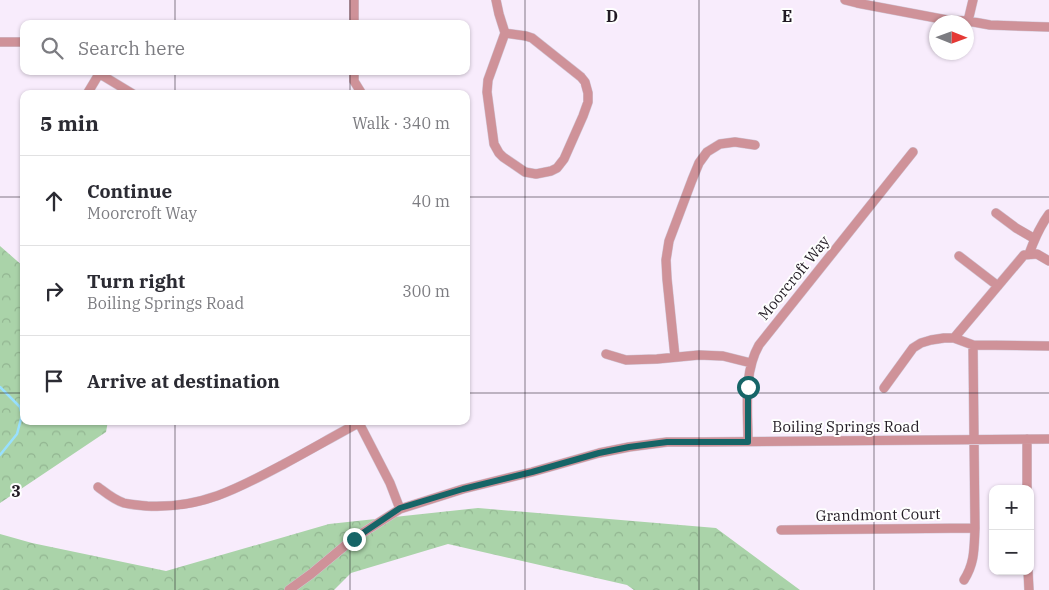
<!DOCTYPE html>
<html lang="en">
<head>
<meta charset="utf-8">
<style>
  body { margin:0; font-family:"IBM Plex Serif",serif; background:#f2f2f3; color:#2b2b33 }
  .controls { position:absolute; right:15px; bottom:15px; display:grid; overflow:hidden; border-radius:10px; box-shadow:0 1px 4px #0004 }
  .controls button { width:45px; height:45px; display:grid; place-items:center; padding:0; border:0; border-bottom:1px solid #e1e1e2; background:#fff; color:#2b2b33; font:25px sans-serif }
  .compass { position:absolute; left:929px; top:15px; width:45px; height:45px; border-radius:50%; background:#fff; box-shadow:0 1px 4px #0004; rotate:91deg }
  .stop { position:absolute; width:15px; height:15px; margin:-11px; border:4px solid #166567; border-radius:50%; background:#fff }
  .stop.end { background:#166567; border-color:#fff; box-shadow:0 1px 5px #0008 }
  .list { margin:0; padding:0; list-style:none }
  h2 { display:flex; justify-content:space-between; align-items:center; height:65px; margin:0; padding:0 20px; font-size:21px }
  h2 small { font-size:16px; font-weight:400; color:#7c7c81 }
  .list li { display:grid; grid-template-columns:32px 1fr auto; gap:15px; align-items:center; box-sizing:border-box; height:90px; padding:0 20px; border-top:1px solid #e1e1e2 }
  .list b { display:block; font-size:19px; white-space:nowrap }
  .list p { margin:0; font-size:16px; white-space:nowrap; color:#7c7c81 }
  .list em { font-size:16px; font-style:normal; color:#7c7c81 }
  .icon { flex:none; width:28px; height:28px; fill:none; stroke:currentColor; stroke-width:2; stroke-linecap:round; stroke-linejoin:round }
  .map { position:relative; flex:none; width:1049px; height:590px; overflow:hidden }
  .search { position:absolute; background:#fff; box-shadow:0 1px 4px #0004; left:20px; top:20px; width:450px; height:55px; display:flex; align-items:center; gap:12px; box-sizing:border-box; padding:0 18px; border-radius:10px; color:#7c7c81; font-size:19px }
  .panel { position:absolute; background:#fff; box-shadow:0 1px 4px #0004; left:20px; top:90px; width:450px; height:335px; border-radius:10px }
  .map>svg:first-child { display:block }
</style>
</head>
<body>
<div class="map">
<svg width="1049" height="590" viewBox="0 0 1049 590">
  <defs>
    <pattern id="forest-crowns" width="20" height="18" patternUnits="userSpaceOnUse" patternTransform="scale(1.25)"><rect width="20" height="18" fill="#aad3a9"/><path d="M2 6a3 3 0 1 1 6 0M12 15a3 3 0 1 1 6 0" fill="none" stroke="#92b591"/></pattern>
  </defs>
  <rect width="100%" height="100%" fill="#f8ecfc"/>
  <path fill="url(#forest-crowns)" d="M0,246L24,267V421H108L106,432L0,503Z
    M478,508L716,528L800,590H634L627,585L448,544L351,573L334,590H0V534L32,543L166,571L329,524Z"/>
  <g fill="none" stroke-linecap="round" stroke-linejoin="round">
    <path stroke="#98e0ff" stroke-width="2.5" d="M0,387L20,407L22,415L17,434L0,455"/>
    <g stroke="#d1c6d5" stroke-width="10">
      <path id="minor" d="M354,0V24
        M496,0L499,14L505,33
        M845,0L857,3L947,20L968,21L990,25L1049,27
        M968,21L973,0
        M505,33L526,36L532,38L581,77L585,82L588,93V102L583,116L564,159L557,168L551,171L536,174L525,172L503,157L499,153L494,144L487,92L488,80Z
        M0,42H24
        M95,71L133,94
        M354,71V81L362,94
        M87,94L99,74
        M996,213L1016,228L1035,239
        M1029,254C1034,240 1040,226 1049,214
        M959,256L998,286
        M954,338L1024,255L1037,254L1049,261
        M606,354L626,360L657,359L699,355L723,356L751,363
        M675,357L667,279L666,260L669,241L692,180L699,163L707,152L720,144L735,142L755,145
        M884,388L913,348L921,343L931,340L944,338H954L973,345L1049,346
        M358,421L390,483L400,509
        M1027,439V489
        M748,441C748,410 743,373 759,345L913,152
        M98,487C106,493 114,500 124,503C132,505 140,505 147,506C201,509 239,488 284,464C310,450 336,435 362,421
        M781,530L975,528
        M1028,571L1029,590
        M964,580C975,563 974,548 975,528L973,345
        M289,590L311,574L353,539L400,509L463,489L532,472L599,453L629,447L667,442H704L1049,439"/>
    </g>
    <use href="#minor" stroke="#cf9299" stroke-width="9"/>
  </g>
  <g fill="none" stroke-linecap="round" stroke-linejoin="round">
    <path stroke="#166567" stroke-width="6" d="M354,539L400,508L463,489L532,472L599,453L629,447L667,442H748V387"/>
  </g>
  <path fill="none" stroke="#221b24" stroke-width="1" stroke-opacity="0.55" d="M175,0V24M350,0V24M525,0V590M699,0V590M874,0V590M175,71V94M350,71V94M0,197H24M466,197H1049M0,393H24M466,393H1049M175,421V590M350,421V590"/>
  <g text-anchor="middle" stroke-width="4" stroke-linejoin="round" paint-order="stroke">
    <g font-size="15" fill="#221b24" stroke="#fefefe">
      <text transform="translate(794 278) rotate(-51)" y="5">Moorcroft Way</text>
      <text x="846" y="432">Boiling Springs Road</text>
      <text transform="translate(878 515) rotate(-1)" y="5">Grandmont Court</text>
    </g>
  </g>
  <g font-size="16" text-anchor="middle" font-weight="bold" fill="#221b24" stroke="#fefefe" stroke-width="4" stroke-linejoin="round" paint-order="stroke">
    <text x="612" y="22">D</text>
    <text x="787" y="22">E</text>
    <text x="16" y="497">3</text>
  </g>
</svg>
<div class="controls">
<button>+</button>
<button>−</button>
</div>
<svg class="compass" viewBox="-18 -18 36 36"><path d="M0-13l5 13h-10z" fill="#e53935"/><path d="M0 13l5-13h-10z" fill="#7c7c81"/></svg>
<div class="stop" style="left:748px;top:387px"></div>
<div class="stop end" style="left:354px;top:539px"></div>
<div class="search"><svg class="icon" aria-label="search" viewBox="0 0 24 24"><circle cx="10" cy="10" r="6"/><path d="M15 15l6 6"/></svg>Search here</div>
<section class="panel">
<h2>5 min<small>Walk · 340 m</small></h2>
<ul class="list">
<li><svg class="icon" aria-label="ahead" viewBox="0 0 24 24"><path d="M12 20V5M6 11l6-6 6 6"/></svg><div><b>Continue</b><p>Moorcroft Way</p></div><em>40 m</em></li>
<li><svg class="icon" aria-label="right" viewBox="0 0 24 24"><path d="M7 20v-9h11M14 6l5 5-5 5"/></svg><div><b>Turn right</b><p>Boiling Springs Road</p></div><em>300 m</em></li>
<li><svg class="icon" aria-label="arrive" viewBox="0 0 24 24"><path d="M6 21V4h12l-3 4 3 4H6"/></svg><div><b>Arrive at destination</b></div></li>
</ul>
</section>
</div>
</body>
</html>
